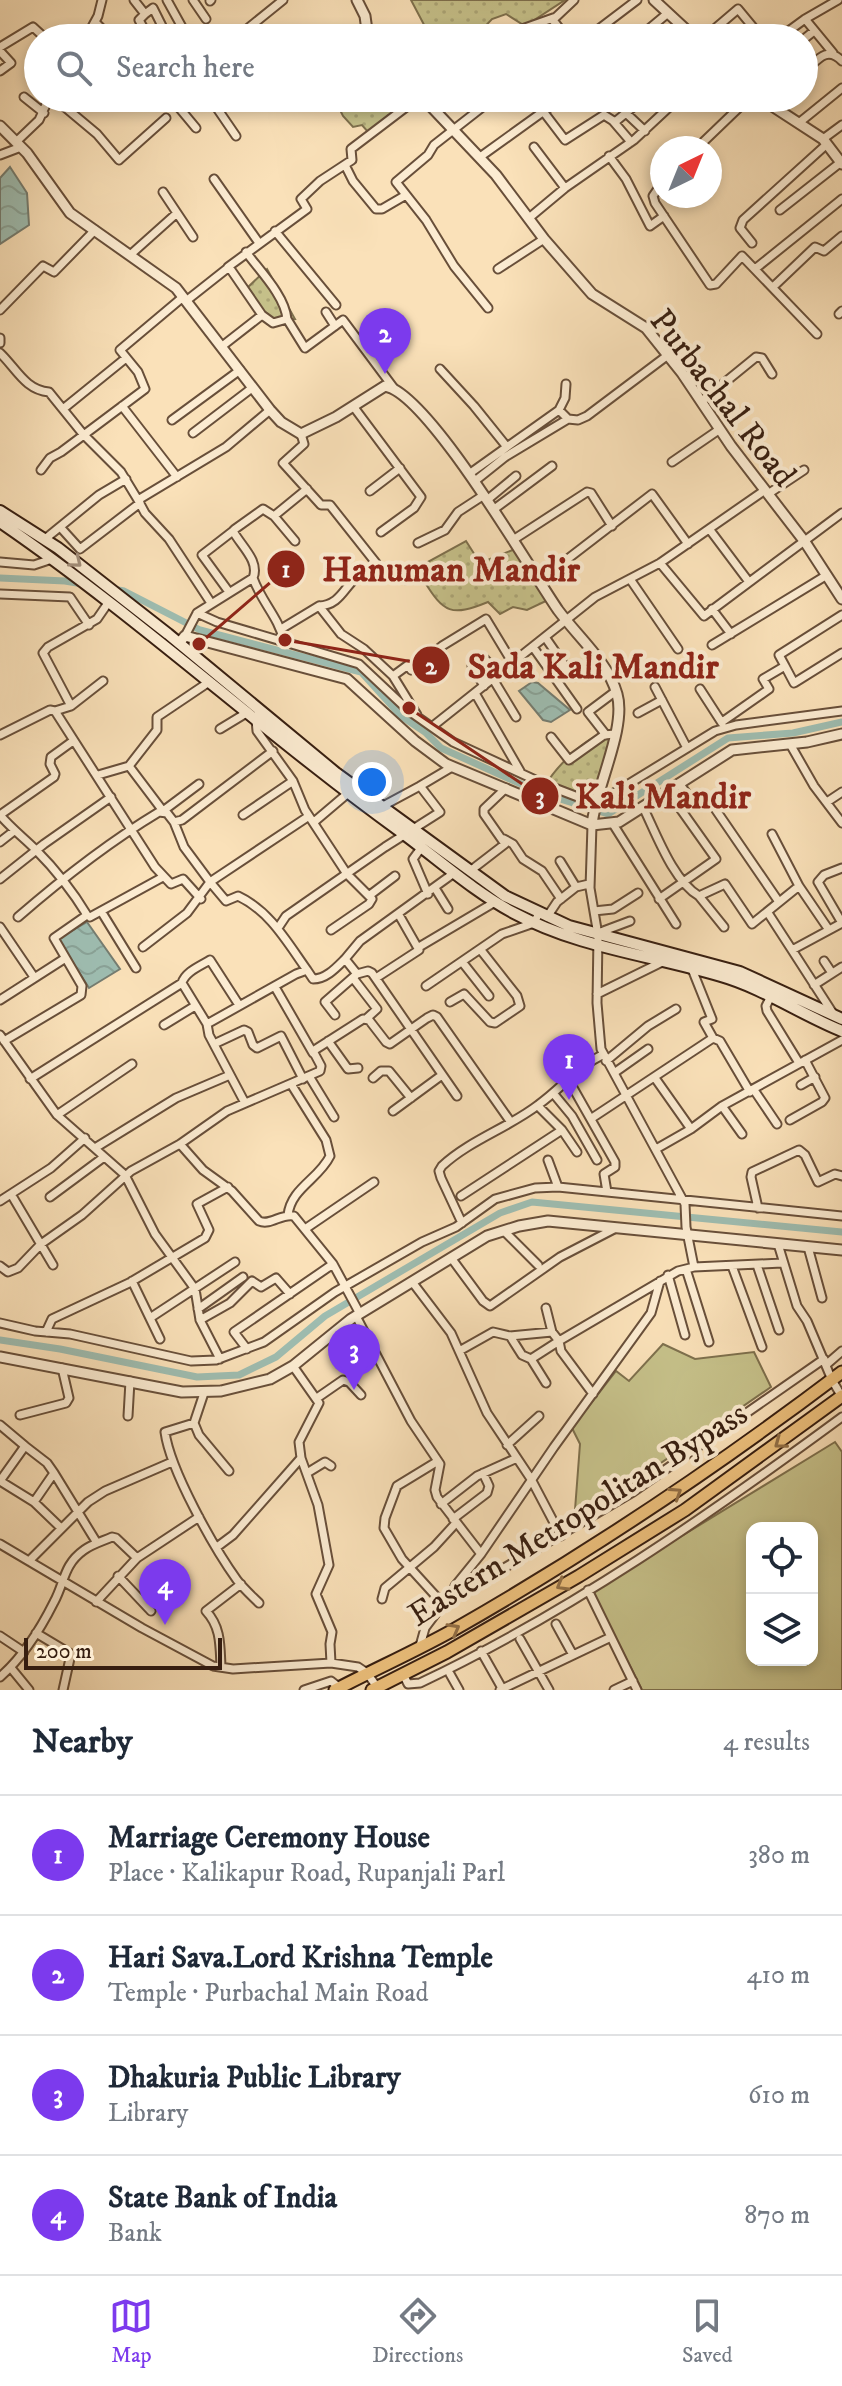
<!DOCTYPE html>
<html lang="en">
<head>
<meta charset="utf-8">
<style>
  body { margin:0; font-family:"IM FELL DW Pica",serif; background:#f6f6f7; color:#1f2937 }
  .controls { position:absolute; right:24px; bottom:24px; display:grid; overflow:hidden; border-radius:16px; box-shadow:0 4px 12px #0003 }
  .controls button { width:72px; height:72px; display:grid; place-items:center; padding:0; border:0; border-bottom:2px solid #e0e1e3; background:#fff; color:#1f2937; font:40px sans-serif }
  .compass { position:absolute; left:650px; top:136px; width:72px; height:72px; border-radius:50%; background:#fff; box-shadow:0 4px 12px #0003; rotate:43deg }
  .scale { position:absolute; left:24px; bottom:20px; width:198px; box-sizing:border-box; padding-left:8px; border:4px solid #371e10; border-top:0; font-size:22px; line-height:28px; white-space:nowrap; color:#371e10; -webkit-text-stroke:6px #fcecd2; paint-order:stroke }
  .you { position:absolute; left:372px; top:782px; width:28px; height:28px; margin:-20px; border:6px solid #fff; border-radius:50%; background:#1a73e8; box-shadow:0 0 0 12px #1a73e833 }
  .badge { display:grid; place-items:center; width:52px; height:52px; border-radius:50%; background:#7c3aed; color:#fff; font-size:26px; font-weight:700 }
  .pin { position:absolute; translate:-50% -66px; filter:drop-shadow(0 2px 4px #0008) }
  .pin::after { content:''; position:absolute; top:42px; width:28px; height:24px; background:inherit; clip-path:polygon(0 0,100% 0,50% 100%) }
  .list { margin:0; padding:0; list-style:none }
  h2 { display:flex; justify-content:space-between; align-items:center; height:104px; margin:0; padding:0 32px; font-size:34px }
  h2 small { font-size:26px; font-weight:400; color:#747a83 }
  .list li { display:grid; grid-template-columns:52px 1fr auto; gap:24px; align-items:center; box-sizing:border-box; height:120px; padding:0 32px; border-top:2px solid #e0e1e3 }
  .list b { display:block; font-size:30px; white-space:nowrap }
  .list p { margin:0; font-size:26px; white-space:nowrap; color:#747a83 }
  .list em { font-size:26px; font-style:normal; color:#747a83 }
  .icon { flex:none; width:44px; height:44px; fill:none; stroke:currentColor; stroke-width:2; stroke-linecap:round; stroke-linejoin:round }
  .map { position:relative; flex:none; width:842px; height:1690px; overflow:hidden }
  .search { position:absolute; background:#fff; box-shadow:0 4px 12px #0003; left:24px; right:24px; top:24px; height:88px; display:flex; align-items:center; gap:20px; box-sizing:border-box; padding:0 28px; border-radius:44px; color:#747a83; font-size:30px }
  .sheet { height:584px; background:#fff }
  nav { display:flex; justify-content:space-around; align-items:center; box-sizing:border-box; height:112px; border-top:2px solid #e0e1e3; background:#fff; font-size:22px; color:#747a83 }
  nav a { display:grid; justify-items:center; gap:4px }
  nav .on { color:#7c3aed }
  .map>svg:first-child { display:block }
</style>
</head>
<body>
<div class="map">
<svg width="842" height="1690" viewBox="0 0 842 1690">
  <defs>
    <pattern id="park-dots" width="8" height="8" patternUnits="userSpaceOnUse" patternTransform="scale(2)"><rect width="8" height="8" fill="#c6c18a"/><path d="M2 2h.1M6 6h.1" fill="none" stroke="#aba576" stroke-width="1.8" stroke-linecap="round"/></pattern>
    <pattern id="water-waves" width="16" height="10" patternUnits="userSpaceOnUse" patternTransform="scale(2)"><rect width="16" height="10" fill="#9ebdb1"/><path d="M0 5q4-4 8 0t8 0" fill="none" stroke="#89a297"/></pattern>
  </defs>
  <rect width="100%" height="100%" fill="#fae1b9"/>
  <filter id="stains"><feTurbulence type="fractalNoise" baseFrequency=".0025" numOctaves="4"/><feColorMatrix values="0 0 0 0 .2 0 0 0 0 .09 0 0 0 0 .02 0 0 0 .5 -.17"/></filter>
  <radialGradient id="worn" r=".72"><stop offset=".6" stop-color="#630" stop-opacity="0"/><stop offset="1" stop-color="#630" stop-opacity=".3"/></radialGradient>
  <path fill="#c6c18a" stroke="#7e704d" stroke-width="2" fill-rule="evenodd" d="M663,1344L695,1359L754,1352L771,1387L574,1523L580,1444L572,1428L616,1371L629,1381Z
    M835,1442L842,1452V1690H642L592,1591ZM752,1528H812V1660H752Z"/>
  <path fill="url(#park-dots)" stroke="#7e704d" stroke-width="2" d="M411,0H565L525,26L506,14L492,19L474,38H431Z
    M341,98H417L368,132L362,125L353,127L343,116L336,102Z
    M267,269L295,319L265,321L245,290Z
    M466,541L480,563L515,549L548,600L527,610L513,607L500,614L488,602C451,617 444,613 424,581L407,584L424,564Z
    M606,733L613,734L594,803L545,786C555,768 585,737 606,733Z"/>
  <path fill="url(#water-waves)" stroke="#757d71" stroke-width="2" d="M10,167L27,193L29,225L0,244V178Z
    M532,682L538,683L570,710L551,722L543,720L519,691Z
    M87,922L120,969L89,988L58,939Z"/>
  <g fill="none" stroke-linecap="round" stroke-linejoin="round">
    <path stroke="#9ebdb1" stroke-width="7" d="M0,578L65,581L124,591L200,630L361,672L401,716L425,732L441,748L541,793L608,814L728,738L793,733L842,722
      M0,1340L60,1349L197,1377L239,1375L276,1357L325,1316L381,1283L500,1213L532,1202L842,1232"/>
    <g stroke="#684f3a" stroke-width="11">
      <path id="minor" d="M134,0L145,14L153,8L168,38
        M167,0L188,38
        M193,0L206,19
        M210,1L211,0
        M145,14L139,20L149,38
        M552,19L567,38
        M805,19L833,53
        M95,22L111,38
        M86,38L98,16L102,0
        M236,38L283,0
        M510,38L522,29L556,17L574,0
        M587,38L637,0
        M638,38L668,13
        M704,38L738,9L762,38
        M779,38L805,19L838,0
        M804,39L814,31
        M0,47L33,27L45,38
        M0,51L11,63L0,71
        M804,72C817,61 826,45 842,61
        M24,97L44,113
        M54,98L97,134L119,160L166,118
        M171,98L196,128
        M210,98L236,136
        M533,98L565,140L604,115L615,122L644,98
        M146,102L152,98
        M627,114L645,131
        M613,121L631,142
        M800,122L842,88
        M823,139L842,125
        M16,142L39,120L49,98
        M534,147L565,188
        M697,148L749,98
        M0,155L21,147
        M609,156L626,179L650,226L664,216
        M480,157L562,98
        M345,165L353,181L376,209H382L406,195
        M214,179L259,243
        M662,183L653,196L655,203L710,285L716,284L742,256L817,334
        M163,192L193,237
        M780,210L841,162
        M529,218L565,188L634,140L679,98
        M275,231L336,305
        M752,243L740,228L743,220L827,144
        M246,252C260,271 285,296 287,319
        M130,255L177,213
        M228,267L307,209L301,199L320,181L352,160L351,149L418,98
        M498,269L544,239
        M755,269L842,199
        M773,287L815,247L824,251L842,236
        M186,301L229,267L262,315L273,323L287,319L305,348L343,320L393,387
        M488,308L454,266L426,220L396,182L428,155L434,145L494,98
        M0,310L43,266L54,272L95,230
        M326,312L335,326
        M839,314L842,311
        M0,338V343
        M221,347L262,315
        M0,353C16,368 25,390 49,392L83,434L121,472L138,500
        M440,369L474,406L507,447
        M702,401L756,357L762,358L772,374
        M122,406L177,477
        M353,406L421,497L414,508L381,532
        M63,409L126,358
        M559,410L568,419L578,420L587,416L668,355
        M172,420L240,370
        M193,433L252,388
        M301,434L304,444L283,463L321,505H330L376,563C371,569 366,569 360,574C344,586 341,605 319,606
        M672,462L720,429
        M41,470L50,458L61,452L145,389L138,372L120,350L183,297
        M469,474L559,410L565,398L566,384
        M475,481L505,457L568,419
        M370,491L400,468
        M768,494L804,470
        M487,500L516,476
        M493,510L552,466
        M274,516L295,541
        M61,528L80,549L140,503
        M710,530L749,582
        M45,539L99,495L126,479
        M513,540L587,492L591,493L612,526
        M418,543L445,530L458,512L484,495
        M0,562L34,565L52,559
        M660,563L704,616L842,513
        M253,578C262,603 278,616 284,641
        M630,579L678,649
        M539,581L652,494L688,544
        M229,592L202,555L233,531
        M0,594L70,597L89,625
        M211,603L169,539L145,513L138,500L226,447L270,410
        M712,609L731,634
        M197,613L253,578C260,561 241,546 233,531L235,529L263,509L274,516L307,489
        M281,629L319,606L341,634L364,649L393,676L408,665L411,670L442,646L486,619L512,662
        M185,636L197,613L217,622L359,664L409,711L453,742L544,784L596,804L715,731L736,725L842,711
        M545,637L570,673
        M712,645L827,575
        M533,647L577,709
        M485,659L498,674
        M472,666L484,686
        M785,666L779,655L842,615
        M393,676L417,715
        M493,679L516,717
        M655,687L687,748
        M700,689L722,723
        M475,693L520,771
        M71,706L43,653L48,647L97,619L108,603
        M55,711L71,706L103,681
        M638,713L662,700
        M256,720L257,731L293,781L305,810L347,874L372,899L369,904L331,930
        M722,722L769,689L763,679L785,666L794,683L842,653
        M433,726L595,597L660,563L765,490
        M220,729L248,712
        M0,735L50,710L55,711L155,867L171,884L183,879L201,899
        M606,735L588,712L616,691
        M551,737L569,760L604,735L615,734
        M790,744L814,786L842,823
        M129,766L163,811L199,784
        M98,775L129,766L157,730V717L209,682
        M679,783L693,802L707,797L779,902
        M827,802L842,792
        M381,807L420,786
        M643,807C656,833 673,881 699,896L725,884L752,924L799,886L772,834
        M0,815C11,828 24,838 36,850C55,869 73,892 87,915L54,938L82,986L81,995L4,1041
        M0,815L54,777L55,774L50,764L51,757L73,741
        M243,815L293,781
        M314,822L347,794
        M613,824L676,924
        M592,825L590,888L598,935L597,1003L601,1049L685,1204L686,1227L694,1267
        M504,839L513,844L523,859L542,871L561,899
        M0,842L14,831
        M421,848L413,859L428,894
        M560,861L576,887L589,884
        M470,871L505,844L484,814V809L506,788
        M454,873L360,941L345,959L357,974L368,971L372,973L457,1096
        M0,879L44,844L111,797
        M799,886L829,930
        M435,888L448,909
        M370,895L395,876
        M699,896L724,927
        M659,899L716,859L667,790
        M101,911L136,968
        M594,911L613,909L638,893
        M768,913L792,950L842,923L818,882L824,875L842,868
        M18,917C63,878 109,842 159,812L167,813L174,822L182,820L273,751
        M90,917L163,877
        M547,917L557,902L576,887
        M0,927L34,977
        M278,928L286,916L385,847L440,812L420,786L452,767
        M598,933L630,921
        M143,947L187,913L210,882L184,847L174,822
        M419,947L495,902
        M792,950L832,1012
        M824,961L832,973
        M463,963L489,996
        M692,969L712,1019L704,1022L713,1038
        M307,970C287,942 270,911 238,896L226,901L210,882L309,816
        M353,978L377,1009L367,1018
        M376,978L419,950L399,915
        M814,985L842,967
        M426,986L502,934L534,923L539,913
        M275,987L313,1053
        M597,994L662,962
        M770,998L766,1006L767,1011L799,1063
        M0,1000L64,959
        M450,1002L464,994L490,1022L495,1023L520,1006L517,996L480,949
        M335,1015L325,1002L357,974
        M207,1024L182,983C185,972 200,966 210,960L239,1005
        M164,1025L195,1006
        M0,1035L57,1115L125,1175L155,1234L195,1289L200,1320L220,1359
        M328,1041L348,1069L358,1068
        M214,1044L244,1030L248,1032L253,1045L257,1048L281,1036L303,1079
        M552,1060L566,1081
        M606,1061L648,1026L676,1009
        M614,1073L648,1049
        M309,1076L334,1117
        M373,1078L381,1071H389L411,1098
        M655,1078L691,1129
        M30,1079L182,983
        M568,1079L615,1162V1167L604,1174L607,1192
        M801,1085L815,1077
        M754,1090L777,1124
        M553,1093L572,1116L597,1160
        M245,1103L209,1035L207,1024L296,974L307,970L313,979C326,979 336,968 345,959
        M538,1106L562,1130L577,1152
        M722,1106L742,1134
        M393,1111L442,1075
        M57,1115L132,1064
        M592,1118L713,1038L720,1041L750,1092
        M790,1120L822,1102L825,1098L805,1060
        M180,1144L203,1170L232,1191L259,1221C271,1226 281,1213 294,1216L333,1264L360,1314
        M95,1148L176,1098L230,1075
        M656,1149L691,1129L722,1106L842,1040
        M548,1160L558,1187
        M11,1194L53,1265
        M461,1196L562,1130
        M50,1197L104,1157
        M0,1201L51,1168L85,1138
        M758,1208L751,1177L752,1172L799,1150L805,1155L818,1182L835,1174L842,1176
        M288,1215C291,1188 319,1179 330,1156L326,1140L291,1084
        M462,1223L441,1178L439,1171L442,1166C470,1140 508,1128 538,1105C561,1089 577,1067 602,1055
        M305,1229L374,1182
        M504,1231L538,1265
        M778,1244L797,1306L807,1321L832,1380L842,1397
        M808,1247L822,1298
        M452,1259L483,1301L490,1306L560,1257L616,1228
        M757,1265L779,1330
        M0,1266L8,1272L18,1268L41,1244L82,1215L131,1171L180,1144L227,1111L320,1071L321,1066L313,1051L363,1019L369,1020L386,1042L390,1044L427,1018L433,1015L437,1017L510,1121
        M732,1266L762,1347
        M686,1269L709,1342
        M668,1275L685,1335
        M132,1281L160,1339
        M413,1283L451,1333L487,1413L531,1479L561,1536
        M546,1308L552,1332
        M198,1309L243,1277
        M356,1316L411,1421L440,1464L435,1490L437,1497L481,1554
        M150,1318L235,1262
        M200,1320L230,1303L252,1281L261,1287L276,1278L290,1294
        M0,1323L35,1331L70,1334L191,1361L216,1360L264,1342L335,1292L422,1242L456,1227L495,1199L535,1188L558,1187L842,1216
        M46,1332L52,1319L129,1283L205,1238L209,1230L197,1204L228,1187
        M510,1336L522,1355L531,1359L559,1341L561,1351L593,1394
        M247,1349L234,1332L333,1264
        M461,1350L493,1332L510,1336L552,1332L559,1341L678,1271L694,1267L782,1263
        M531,1359L546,1383
        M827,1364L842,1351
        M293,1366L319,1403L299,1442L301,1458L318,1505L329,1565L316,1594L332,1632L330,1644L331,1663
        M204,1393L194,1423L165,1432C170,1470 214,1548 237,1580C243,1588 252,1596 259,1603
        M317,1398L343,1380L349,1382L361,1395
        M20,1415L66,1403L69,1398L62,1368
        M128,1416L130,1381
        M194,1423L199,1435L229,1471
        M0,1425L25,1446L0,1481
        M507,1445L539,1416
        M25,1446L47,1463L54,1473
        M438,1461L397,1486L385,1518L384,1528L402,1559L443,1604
        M307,1473L325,1462L331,1466
        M0,1481L34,1502L61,1528
        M34,1502L54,1473L97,1543
        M441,1504L477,1476L517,1458
        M453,1519L487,1493L489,1486L483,1473
        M0,1544L142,1628L213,1666L233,1669L331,1663L358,1667L367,1673L377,1687
        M217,1547L233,1535L301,1458
        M29,1561L88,1502L105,1491L172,1462
        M118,1576L151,1611
        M588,1590L637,1690
        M382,1599L385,1588L434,1547L456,1523
        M448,1601L455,1586L481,1554L554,1447L651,1313L660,1281
        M96,1602L137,1558L199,1517
        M556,1624L573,1655
        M36,1633L71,1654L63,1690
        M0,1636L24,1652
        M520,1639L549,1690
        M420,1646L425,1628L443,1604L633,1492L824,1359
        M481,1651L503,1690
        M221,1667C220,1645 221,1627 206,1611L241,1584
        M11,1668L29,1690
        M403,1674L408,1684L420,1683C570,1612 709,1515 842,1417
        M450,1674L459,1690
        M0,1677C23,1657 40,1630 54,1602C65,1582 63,1565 84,1550C92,1544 103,1541 112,1537L116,1538L137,1558
        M304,1690L331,1681L340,1688
        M500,1690L611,1637
        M614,1690L633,1681"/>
    </g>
    <g stroke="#684f3a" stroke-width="13">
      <path id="tertiary" d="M357,0L365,16L368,38
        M654,0L695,38
        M423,98L496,175L544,239L592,294L646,328L682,373L731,446L805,542L842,599
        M760,98L823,139L842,164
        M0,126L27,153L70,213L176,288L270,410L281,422L301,434L336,417L385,386C428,393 529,568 558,610C578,637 608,662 617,694C627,728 595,789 592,825
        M179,643L185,636L347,679L415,741L446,764L592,825L619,822L732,750L807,742L842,734
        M0,1357L182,1392L221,1391L270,1379L293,1366L351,1319L487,1236L519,1226L548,1221L842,1250"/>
    </g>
    <g stroke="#371e10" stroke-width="14">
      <path id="secondary" d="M0,511L58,548L168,634L336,773L505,896L569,926L740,972L842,1019
        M0,522C140,618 264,733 401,832C438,859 473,891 514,913C579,948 651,955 721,976C763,988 802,1015 842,1031"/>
    </g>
    <g stroke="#371e10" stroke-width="15">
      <path id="primary" d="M335,1690C375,1669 416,1651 455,1629C590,1552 718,1466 842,1372
        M372,1690L447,1652L579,1576L685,1510L842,1396"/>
    </g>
    <use href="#minor" stroke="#fcecd2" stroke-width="7"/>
    <use href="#tertiary" stroke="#fcecd2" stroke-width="9"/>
    <use href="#secondary" stroke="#fcecd2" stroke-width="10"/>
    <use href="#primary" stroke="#edc07c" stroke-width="11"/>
  </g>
  <defs><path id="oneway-chevron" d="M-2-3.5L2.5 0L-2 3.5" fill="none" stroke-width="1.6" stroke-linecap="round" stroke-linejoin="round" transform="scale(2)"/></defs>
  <use stroke="#a38f7b" href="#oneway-chevron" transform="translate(76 562) rotate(39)"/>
  <g stroke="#926f46">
    <use href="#oneway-chevron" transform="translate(780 1443) rotate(143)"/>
    <use href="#oneway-chevron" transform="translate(676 1493) rotate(-33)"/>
    <use href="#oneway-chevron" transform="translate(562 1585) rotate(150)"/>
    <use href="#oneway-chevron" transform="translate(454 1629) rotate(-29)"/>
  </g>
  <g text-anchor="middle" stroke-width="8" stroke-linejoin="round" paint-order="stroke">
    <g font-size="34" fill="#371e10" stroke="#fcecd2">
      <text transform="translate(724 397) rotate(52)" y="12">Purbachal Road</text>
      <text transform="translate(577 1513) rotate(-32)" y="12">Eastern Metropolitan Bypass</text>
    </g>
  </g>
  <path fill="none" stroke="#8f2418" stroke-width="3" d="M199 644L286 569M285 640L431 665M409 708L540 796"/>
  <g fill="#8f2418" stroke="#fcecd2" stroke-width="3">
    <circle cx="199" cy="644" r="8"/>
    <circle cx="285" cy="640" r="8"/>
    <circle cx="409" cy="708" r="8"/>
    <circle cx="286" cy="569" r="20"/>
    <circle cx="431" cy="665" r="20"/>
    <circle cx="540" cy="796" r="20"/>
  </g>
  <g font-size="24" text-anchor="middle" font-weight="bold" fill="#fff">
    <text x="286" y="577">1</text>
    <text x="431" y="674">2</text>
    <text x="540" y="804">3</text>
  </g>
  <g font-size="36" text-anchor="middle" font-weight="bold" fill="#8f2418" stroke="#fcecd2" stroke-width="8" stroke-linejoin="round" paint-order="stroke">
    <text x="451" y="581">Hanuman Mandir</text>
    <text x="593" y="678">Sada Kali Mandir</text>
    <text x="663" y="808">Kali Mandir</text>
  </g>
  <rect width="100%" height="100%" filter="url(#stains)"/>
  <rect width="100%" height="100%" fill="url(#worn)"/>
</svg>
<div class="controls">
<button><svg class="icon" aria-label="locate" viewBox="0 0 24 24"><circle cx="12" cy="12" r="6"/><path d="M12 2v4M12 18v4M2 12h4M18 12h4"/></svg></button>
<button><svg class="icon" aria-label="layers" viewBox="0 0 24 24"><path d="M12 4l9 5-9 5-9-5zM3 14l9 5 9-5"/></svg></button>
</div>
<svg class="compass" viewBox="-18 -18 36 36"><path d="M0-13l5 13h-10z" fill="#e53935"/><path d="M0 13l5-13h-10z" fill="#747a83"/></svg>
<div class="scale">200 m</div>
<div class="you"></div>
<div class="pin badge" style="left:569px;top:1100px">1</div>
<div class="pin badge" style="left:385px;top:374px">2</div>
<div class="pin badge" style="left:354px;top:1390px">3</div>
<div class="pin badge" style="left:165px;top:1625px">4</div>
<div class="search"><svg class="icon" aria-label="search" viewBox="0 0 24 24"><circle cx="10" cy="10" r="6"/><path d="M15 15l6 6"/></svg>Search here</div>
</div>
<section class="sheet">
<h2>Nearby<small>4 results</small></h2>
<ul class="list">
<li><span class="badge">1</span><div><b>Marriage Ceremony House</b><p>Place · Kalikapur Road, Rupanjali Parl</p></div><em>380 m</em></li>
<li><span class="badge">2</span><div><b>Hari Sava.Lord Krishna Temple</b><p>Temple · Purbachal Main Road</p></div><em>410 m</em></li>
<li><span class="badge">3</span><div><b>Dhakuria Public Library</b><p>Library</p></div><em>610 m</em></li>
<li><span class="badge">4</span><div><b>State Bank of India</b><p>Bank</p></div><em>870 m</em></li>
</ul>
</section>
<nav>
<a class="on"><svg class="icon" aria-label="map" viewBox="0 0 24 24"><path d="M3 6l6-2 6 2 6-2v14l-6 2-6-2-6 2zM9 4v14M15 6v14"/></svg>Map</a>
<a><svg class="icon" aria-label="directions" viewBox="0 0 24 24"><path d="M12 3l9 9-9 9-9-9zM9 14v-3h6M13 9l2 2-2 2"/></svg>Directions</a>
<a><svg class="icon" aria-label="saved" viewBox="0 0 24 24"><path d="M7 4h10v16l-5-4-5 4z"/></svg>Saved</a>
</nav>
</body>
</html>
